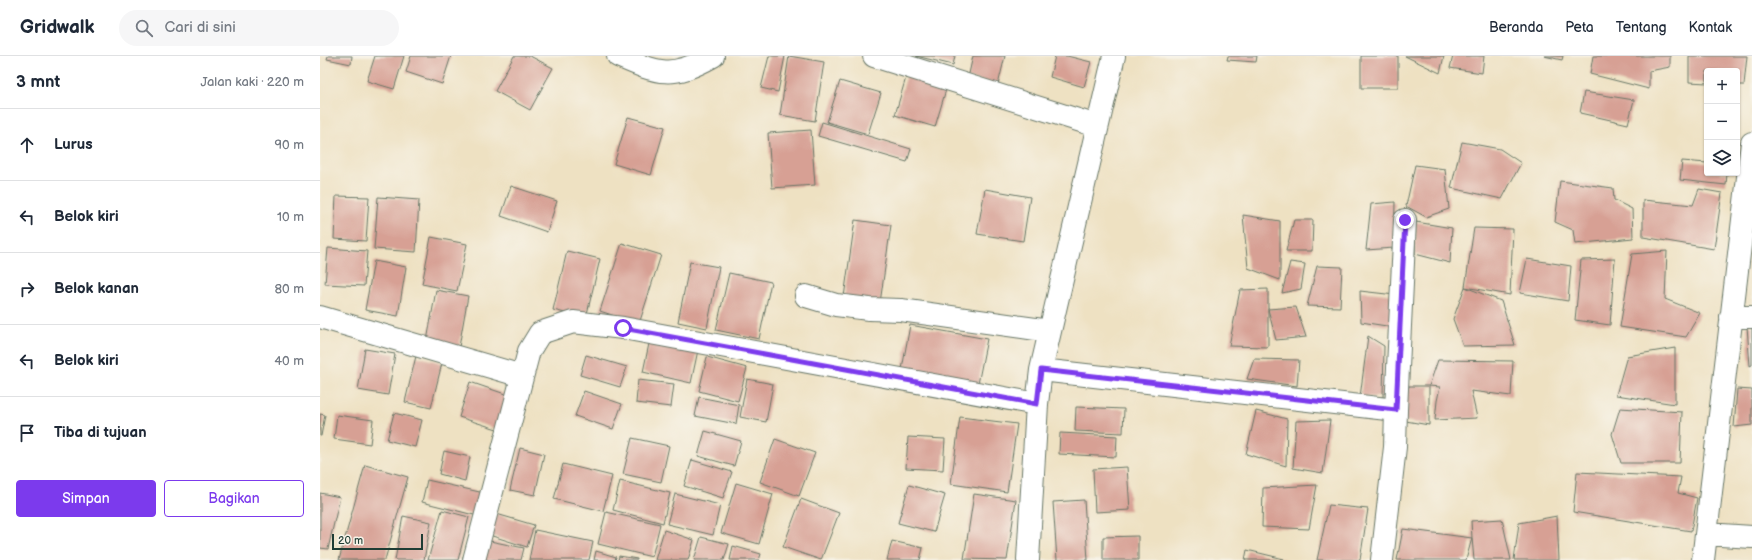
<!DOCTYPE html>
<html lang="id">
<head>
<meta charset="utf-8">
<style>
  body { margin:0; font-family:"Balsamiq Sans",sans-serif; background:#f6f6f7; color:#1f2937 }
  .controls { position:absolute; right:12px; top:12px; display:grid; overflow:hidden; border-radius:4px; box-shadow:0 1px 3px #0004 }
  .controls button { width:36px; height:36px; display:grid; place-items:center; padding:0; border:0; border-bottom:1px solid #e0e1e3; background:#fff; color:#1f2937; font:20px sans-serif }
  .scale { position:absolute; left:12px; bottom:10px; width:91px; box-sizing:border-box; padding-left:4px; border:2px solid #1f3d34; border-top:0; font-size:11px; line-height:14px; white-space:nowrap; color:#1f3d34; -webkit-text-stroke:3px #f7f3e8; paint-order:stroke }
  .stop { position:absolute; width:12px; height:12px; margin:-9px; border:3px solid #7c3aed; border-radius:50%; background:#fff }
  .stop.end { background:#7c3aed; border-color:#fff; box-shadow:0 1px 4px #0008 }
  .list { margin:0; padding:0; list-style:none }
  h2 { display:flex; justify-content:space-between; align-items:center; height:52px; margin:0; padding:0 16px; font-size:17px }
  h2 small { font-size:13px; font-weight:400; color:#747a83 }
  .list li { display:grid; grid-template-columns:26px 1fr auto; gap:12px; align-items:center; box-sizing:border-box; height:72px; padding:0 16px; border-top:1px solid #e0e1e3 }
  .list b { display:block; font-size:15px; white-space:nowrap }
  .list em { font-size:13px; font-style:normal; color:#747a83 }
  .actions { display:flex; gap:8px; padding:12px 16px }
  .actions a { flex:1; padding:9px 0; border:1px solid #7c3aed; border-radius:4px; text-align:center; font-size:14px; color:#7c3aed }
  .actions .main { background:#7c3aed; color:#fff }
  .icon { flex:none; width:22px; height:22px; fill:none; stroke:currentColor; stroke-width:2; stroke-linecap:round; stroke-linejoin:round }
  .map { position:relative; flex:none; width:1432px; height:504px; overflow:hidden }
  header { display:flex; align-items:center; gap:24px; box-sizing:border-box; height:56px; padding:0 20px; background:#fff; border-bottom:1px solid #e0e1e3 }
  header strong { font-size:19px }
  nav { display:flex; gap:22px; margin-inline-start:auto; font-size:14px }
  .search { width:280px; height:36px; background:#f6f6f7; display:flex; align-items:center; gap:10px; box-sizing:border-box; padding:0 14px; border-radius:22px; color:#747a83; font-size:15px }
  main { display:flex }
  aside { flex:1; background:#fff }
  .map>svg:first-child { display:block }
</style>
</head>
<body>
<header>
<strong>Gridwalk</strong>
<div class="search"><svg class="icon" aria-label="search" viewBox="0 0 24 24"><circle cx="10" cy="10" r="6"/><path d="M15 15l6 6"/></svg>Cari di sini</div>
<nav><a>Beranda</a><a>Peta</a><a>Tentang</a><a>Kontak</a></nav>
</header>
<main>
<aside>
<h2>3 mnt<small>Jalan kaki · 220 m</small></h2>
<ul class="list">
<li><svg class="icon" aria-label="ahead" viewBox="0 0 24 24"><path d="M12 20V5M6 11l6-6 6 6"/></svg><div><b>Lurus</b></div><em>90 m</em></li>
<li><svg class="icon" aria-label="left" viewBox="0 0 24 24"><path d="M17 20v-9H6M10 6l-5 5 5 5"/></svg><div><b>Belok kiri</b></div><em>10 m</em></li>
<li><svg class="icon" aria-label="right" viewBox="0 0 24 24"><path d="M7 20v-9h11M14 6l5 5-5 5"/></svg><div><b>Belok kanan</b></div><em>80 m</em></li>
<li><svg class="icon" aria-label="left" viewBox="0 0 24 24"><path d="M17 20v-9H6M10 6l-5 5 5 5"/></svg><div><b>Belok kiri</b></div><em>40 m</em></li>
<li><svg class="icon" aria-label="arrive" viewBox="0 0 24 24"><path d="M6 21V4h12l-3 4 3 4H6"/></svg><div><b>Tiba di tujuan</b></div></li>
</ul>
<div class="actions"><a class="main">Simpan</a><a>Bagikan</a></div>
</aside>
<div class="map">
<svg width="1432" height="504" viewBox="0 0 1432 504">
  <rect width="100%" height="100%" fill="#f7f3e8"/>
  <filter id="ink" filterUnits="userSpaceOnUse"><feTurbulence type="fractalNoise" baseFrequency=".025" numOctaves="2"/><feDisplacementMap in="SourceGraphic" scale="8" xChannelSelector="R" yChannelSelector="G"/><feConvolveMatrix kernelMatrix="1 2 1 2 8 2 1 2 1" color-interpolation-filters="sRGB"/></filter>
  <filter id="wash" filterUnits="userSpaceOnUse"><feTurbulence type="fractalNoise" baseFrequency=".012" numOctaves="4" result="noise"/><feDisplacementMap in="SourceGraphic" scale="16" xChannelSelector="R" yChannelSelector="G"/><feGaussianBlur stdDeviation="0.9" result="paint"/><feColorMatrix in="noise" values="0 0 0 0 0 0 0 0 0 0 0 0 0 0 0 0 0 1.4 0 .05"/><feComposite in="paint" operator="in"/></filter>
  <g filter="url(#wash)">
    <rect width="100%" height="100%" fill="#eee1c2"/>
    <g id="blocks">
      <path fill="#d7a094" d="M8,0H32L31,8L7,3Z
        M55,0H84L74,33L47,25Z
        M91,0H131L122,28L86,16Z
        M194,0H210L233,12L210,54L175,35Z
        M449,0H465L458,36L441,32Z
        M469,0L504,6L495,65L460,59Z
        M596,0H635L633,9Z
        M653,0H685L678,29L648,22Z
        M735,0H747L771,6L764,31L730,21Z
        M908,0H937L936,6L907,4Z
        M1041,0H1078V32H1041Z
        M1085,0H1124L1120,17Z
        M1133,0H1164L1162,17L1130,12Z
        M1224,0H1243L1242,4Z
        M1273,0H1350V11L1329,15V33L1270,18Z
        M1369,0H1427L1424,29H1417V15H1387V27L1369,26Z
        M587,18L627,30L615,71L575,59Z
        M520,25L561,37L548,78L507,66Z
        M1264,36L1314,44L1308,68L1260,57Z
        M308,61L345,71L331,119L294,108Z
        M502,66L591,93L587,106L498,80Z
        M491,74L495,129L452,132L448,77Z
        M1142,86L1180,93L1201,107L1182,143L1131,132Z
        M1362,105L1387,107V117H1407L1406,129L1360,124Z
        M1095,109L1125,113L1129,153L1106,161L1086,150Z
        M1240,125L1293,132L1294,144L1312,153L1313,182L1255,188L1253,174L1235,166Z
        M191,130L237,145L227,176L181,160Z
        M665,133L710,141L703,185L657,178Z
        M1379,133L1402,137L1394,193L1323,181V144L1373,149Z
        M16,140L49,141L46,185L14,183Z
        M58,141L99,144L96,196L54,193Z
        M1075,146L1074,192L1046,194L1051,148Z
        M923,159L960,165V224L928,212Z
        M535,164L571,169L560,247L524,241Z
        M974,164H993L992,195H966Z
        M1096,166L1132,172L1130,207L1095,198Z
        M1154,172L1193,173L1190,239L1145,231Z
        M111,181L147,188L137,235L102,228Z
        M302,187L341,199L319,268L280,255Z
        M8,192L47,195L44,230L5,228Z
        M247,195L280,203L266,262L233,254Z
        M1347,195L1345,243L1380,257L1366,281L1300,271L1312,198Z
        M1207,203L1251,210L1248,245L1200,237Z
        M1295,203L1290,269L1255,264L1261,204Z
        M54,205L86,211L78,260L45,254Z
        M370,206L399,211L387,272L358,266Z
        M970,206L985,208L981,233L962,237Z
        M997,210L1022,211L1020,251L987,250Z
        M409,217L451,226L439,283L396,274Z
        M1145,231L1181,245L1195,289L1143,290L1133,263Z
        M948,233V291L909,290L920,234Z
        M116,234L148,240L139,291L107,285Z
        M1040,235L1075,239L1073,271L1041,266Z
        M976,251L986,281L956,284L948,253Z
        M590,269L667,283L657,333L581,319Z
        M1427,270H1432V309L1430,310Z
        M1048,280L1064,290L1063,341H1040Z
        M330,283L378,294L371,327L323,316Z
        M1355,292V348L1296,339L1307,300Z
        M45,293L75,298L68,339L38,334Z
        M266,299L307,311L300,331L260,319Z
        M96,300L122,307L111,352L85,346Z
        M387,301L427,312L418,345L379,335Z
        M934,303L979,304L977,330L927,323Z
        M1118,304L1193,305L1191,340L1151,335L1157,362L1115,364L1117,345L1120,331L1109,330Z
        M427,323L453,328L446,366L420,361Z
        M318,324L354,328L351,351L316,347Z
        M150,326L191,340L180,374L139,361Z
        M1089,330H1109V369L1080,364Z
        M1417,333L1432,334V369L1414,371Z
        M264,335L302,348L293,373L255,360Z
        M379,341L419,349L416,368L375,360Z
        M756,351L804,353L803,377L755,375Z
        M1300,352L1362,356L1360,407H1301L1292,378Z
        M936,355L967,363L966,410L926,398Z
        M74,357L102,364L95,391L67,384Z
        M0,358L5,359L1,380H0Z
        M17,359L53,364L50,388L14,383Z
        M640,361L697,368L687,436L631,428Z
        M1010,364L1003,417L973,412L976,365Z
        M385,375L421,385L414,410L378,400Z
        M740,377L797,380L796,401L739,398Z
        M588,381L625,383L623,414L586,412Z
        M312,382L349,390L341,426L303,418Z
        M455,383L495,397L479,440L440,426Z
        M200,392L224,398L215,439L190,434Z
        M124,395L150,401L145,425L119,418Z
        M372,404L412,416L403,442L364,430Z
        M243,408L292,420L283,455L234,443Z
        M45,409L88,421L65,504H19Z
        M807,411L810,454L775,456L773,413Z
        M1257,416L1361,421L1358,437L1377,442L1371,475L1253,456Z
        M107,424L164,437L158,460L102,446Z
        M300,425L350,437L343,467L293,454Z
        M416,427L453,438L439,488L401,477Z
        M589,429L625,439L614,476L578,467Z
        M997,429L989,473L942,471L943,432Z
        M0,437L20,441L8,493L0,492Z
        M355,438L400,449L393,479L347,468Z
        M654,438L696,444L687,504L644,503Z
        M481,443L519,457L501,504L463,491Z
        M764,444L768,504H737L733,446Z
        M1009,449L1048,453L1040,504H997Z
        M122,454L149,461L138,504H108Z
        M286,456L340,468L332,501L278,488Z
        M173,457L214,469L207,491L166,478Z
        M83,460L111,466L104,504H75Z
        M1237,460L1239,504H1194L1199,467Z
        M1182,463L1191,504H1154L1152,482L1146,504H1077L1083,473L1152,482L1151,465Z
        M215,474L273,486L269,504H209Z
        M344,474L374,484L368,504H335Z
        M818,480V504H783V481Z
        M381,481L409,488L404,504H374Z
        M165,484L204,492L201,504H160Z
        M572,485L603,492L600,504H567Z
        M413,490L441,498L439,504H410Z
        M927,494L964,503V504H925Z
        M276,495L296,501L295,504H274Z
        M299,500L317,503V504H298Z"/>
    </g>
  </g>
  <g filter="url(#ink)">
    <use href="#blocks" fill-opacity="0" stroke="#677666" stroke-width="1"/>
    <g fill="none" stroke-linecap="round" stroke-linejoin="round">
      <g stroke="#677666" stroke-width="24">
        <path id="street" d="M298,0C339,18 352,23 393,0
          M554,0L777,70
          M486,240L516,249L549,253L581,254L730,275
          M0,261L202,320
          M1411,261H1432
          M721,314L1076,354L1085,164
          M1386,478L1432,481
          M154,504L209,295L220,277L253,266L303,272L717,348
          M708,504L717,348L721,314L794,0
          M1062,504L1075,391L1076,354
          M1383,504L1432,87"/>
      </g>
      <use href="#street" stroke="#fff" stroke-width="22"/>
    </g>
  </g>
  <g fill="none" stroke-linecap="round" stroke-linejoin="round" filter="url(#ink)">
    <path stroke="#7c3aed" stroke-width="5" d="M303,272L717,348L721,314L1076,354L1085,164"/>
  </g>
</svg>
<div class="controls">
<button>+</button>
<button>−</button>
<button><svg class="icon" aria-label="layers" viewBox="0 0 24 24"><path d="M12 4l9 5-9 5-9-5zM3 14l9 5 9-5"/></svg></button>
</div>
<div class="scale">20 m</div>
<div class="stop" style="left:303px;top:272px"></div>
<div class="stop end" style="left:1085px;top:164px"></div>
</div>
</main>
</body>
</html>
